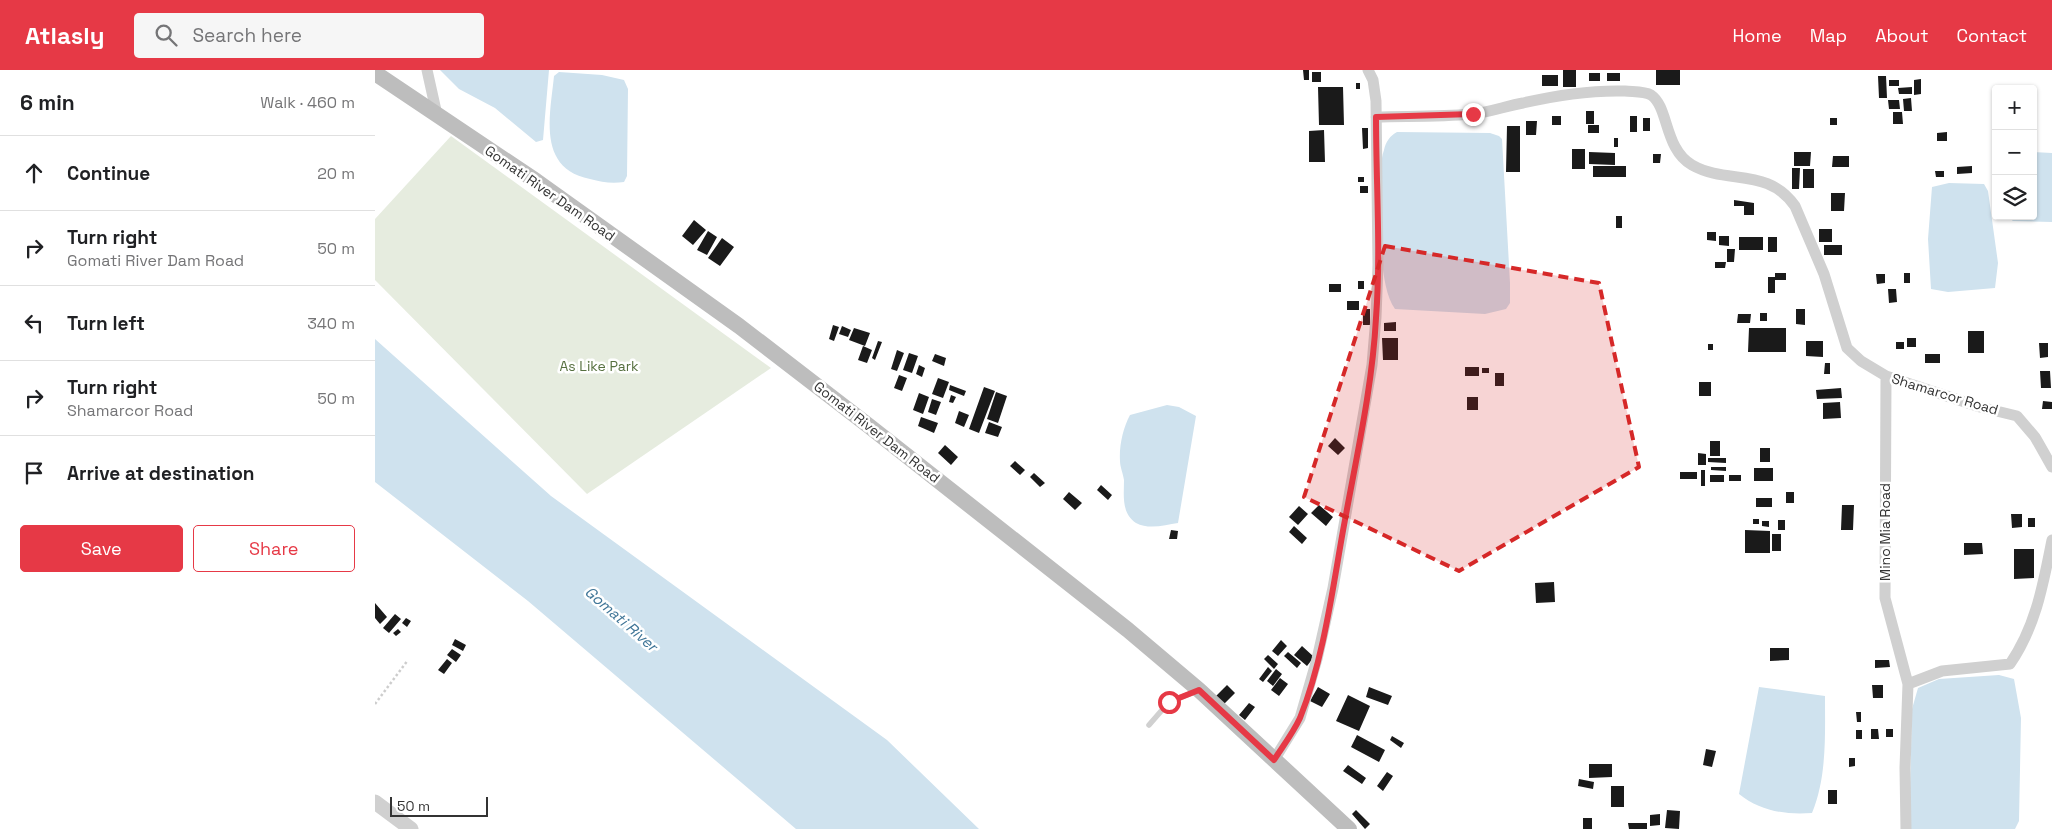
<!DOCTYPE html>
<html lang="en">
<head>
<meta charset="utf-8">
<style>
  body { margin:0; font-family:"Space Grotesk",sans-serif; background:#f6f6f6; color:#202124 }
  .controls { position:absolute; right:15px; top:15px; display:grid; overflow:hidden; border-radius:5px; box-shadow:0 1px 4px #0004 }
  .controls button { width:45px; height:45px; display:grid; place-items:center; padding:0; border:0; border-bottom:1px solid #e0e0e0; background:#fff; color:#202124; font:25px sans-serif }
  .scale { position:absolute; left:15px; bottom:12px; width:98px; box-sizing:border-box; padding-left:5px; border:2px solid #333; border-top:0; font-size:14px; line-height:18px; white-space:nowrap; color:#333; -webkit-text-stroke:4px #fff; paint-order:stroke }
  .stop { position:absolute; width:15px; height:15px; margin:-11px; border:4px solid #e63946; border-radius:50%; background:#fff }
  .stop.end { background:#e63946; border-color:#fff; box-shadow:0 1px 5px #0008 }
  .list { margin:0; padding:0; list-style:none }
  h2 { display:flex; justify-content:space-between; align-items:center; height:65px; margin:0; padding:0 20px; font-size:21px }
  h2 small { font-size:16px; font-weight:400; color:#757577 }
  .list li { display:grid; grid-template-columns:32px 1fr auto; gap:15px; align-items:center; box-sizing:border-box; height:75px; padding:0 20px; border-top:1px solid #e0e0e0 }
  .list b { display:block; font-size:19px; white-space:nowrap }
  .list p { margin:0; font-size:16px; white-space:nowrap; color:#757577 }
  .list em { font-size:16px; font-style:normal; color:#757577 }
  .actions { display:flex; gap:10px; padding:15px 20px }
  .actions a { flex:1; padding:11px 0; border:1px solid #e63946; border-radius:5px; text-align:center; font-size:18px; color:#e63946 }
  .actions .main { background:#e63946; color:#fff }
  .icon { flex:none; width:28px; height:28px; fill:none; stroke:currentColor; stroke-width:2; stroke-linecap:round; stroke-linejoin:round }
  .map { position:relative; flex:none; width:1677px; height:759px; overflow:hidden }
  header { display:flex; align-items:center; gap:30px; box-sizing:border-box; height:70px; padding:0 25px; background:#e63946; color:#fff }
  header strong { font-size:24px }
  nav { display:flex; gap:28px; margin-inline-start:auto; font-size:18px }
  .search { width:350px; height:45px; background:#f6f6f6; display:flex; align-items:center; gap:12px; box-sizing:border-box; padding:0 18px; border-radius:5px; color:#757577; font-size:19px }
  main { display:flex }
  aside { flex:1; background:#fff }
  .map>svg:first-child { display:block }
</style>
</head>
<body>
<header>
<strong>Atlasly</strong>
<div class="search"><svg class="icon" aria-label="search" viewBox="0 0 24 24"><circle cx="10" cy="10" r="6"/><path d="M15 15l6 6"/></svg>Search here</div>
<nav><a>Home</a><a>Map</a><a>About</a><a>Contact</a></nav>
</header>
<main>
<aside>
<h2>6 min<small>Walk · 460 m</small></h2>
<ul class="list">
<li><svg class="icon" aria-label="ahead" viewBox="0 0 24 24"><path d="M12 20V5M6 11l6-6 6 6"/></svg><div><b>Continue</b></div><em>20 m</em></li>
<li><svg class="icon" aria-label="right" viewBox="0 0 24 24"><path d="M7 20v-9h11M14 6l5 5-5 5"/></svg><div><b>Turn right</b><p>Gomati River Dam Road</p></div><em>50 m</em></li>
<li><svg class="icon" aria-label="left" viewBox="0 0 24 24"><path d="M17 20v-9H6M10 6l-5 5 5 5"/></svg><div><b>Turn left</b></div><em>340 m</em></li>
<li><svg class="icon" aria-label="right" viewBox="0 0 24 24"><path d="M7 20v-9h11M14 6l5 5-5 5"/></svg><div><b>Turn right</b><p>Shamarcor Road</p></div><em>50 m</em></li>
<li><svg class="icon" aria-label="arrive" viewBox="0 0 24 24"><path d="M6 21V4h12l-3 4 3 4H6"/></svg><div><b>Arrive at destination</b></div></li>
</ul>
<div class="actions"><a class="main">Save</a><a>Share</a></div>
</aside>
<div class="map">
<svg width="1677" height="759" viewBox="0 0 1677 759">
  <rect width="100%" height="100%" fill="#fff"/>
  <path fill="#e6ecdf" d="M76,66L396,298L212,424L0,210V149Z"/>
  <path fill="#cfe2ee" d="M65,0H174L168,70L161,72L120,38L84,19Z
    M184,2L227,5L249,10L253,19L252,106L249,112C236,114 227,112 215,109C162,98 175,46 179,6Z
    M1022,62L1115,63L1124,66L1127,69L1135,213V233L1131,239L1110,244L1020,239C1002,214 1006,145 1007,114C1007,103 1005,90 1009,80C1011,71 1015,66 1022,62Z
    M1658,82L1677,83V152L1638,151L1632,146H1658Z
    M1574,113L1609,114L1613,121L1623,193L1620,218L1573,222L1556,219L1553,169L1557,117Z
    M0,269L176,426L512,670L604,759H421L153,531L0,412Z
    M792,335L804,337L821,346L803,453C790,455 774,460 761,453C746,443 749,425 749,410C748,403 745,397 745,391C744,376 748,358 755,345Z
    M1624,605L1639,609L1646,648L1644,751L1640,759H1534L1537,639L1543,618L1564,609Z
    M1384,617L1450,626C1450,665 1452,707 1437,743C1410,745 1385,741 1364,724Z"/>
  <path fill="#1a1a1a" d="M928,0H934V10H929Z
    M1188,0H1201V17H1188Z
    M1281,0H1305V15H1281Z
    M937,2H946V12H937Z
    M1214,3H1225V11H1214Z
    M1232,3H1245V11H1232Z
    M1167,5H1183V16H1167Z
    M1503,6H1511L1512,28H1504Z
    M1546,9V24L1539,25V10Z
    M1514,10H1524V16H1514Z
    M981,13H985V19H981Z
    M943,17H968L969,55H944Z
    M1537,17V24H1524L1523,18Z
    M1536,28L1537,41H1529L1528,29Z
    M1513,30H1524L1525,39H1514Z
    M1211,41H1219V54H1211Z
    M1518,42H1527L1528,54H1518Z
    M1177,46H1186V55H1177Z
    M1255,46H1262V62H1255Z
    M1268,48H1275V61H1268Z
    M1455,48H1462V55H1455Z
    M1151,51H1162L1161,65H1151Z
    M1213,55H1224V63H1213Z
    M1132,56H1145V102H1131Z
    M987,58H993V78L988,79Z
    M949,60L950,92H934V61Z
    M1572,62V71H1562V63Z
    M1239,68H1243V77H1239Z
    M1197,79H1210V99H1197Z
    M1214,82L1240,83V95L1214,94Z
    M1419,82H1436L1435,96H1419Z
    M1278,84H1286L1285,93H1278Z
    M1458,86H1474V97H1457Z
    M1218,96H1251V107H1218Z
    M1597,96V103L1582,104V97Z
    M1417,98H1425L1424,119H1417Z
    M1428,99H1439V118H1428Z
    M1560,101H1569V107H1561Z
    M983,107H989V112H983Z
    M985,116H993V123H985Z
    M1456,123H1470L1469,141H1456Z
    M1359,130L1379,133V145H1369V136H1359Z
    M1241,146H1247V158H1241Z
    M319,150L331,160L318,175L307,166Z
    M1444,159H1457V172H1444Z
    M333,161L342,167L332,185L322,180Z
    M1332,162H1341V171L1332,170Z
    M1344,166H1354V176L1344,175Z
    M1364,167H1388V180H1364Z
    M1393,167H1402V182H1393Z
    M347,168L359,177L345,196L333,188Z
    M1449,175H1467V185H1449Z
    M1352,179H1360L1359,192H1352Z
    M1340,192H1351L1350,198H1340Z
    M1400,203H1411V210H1400V223H1393V207H1400Z
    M1529,203H1535V213H1529Z
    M1501,204H1510V213L1502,214Z
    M983,211H989V219H983Z
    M954,214H966V222H954Z
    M1513,219H1521L1522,232L1514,233Z
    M972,231H984V240H972Z
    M988,239H995V255H988Z
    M1421,239H1430V255L1421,254Z
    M1385,243H1392V251H1385Z
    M1363,244H1376L1375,253H1362Z
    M1021,252V261H1009V253Z
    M458,255L464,257L459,271L454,269Z
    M467,256L476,260L473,267L464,264Z
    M479,258L495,263L490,276L474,270Z
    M1374,258H1411V282H1373Z
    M1593,261H1609V283H1593Z
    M1007,268H1023V290H1008Z
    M1532,268H1541V277H1532Z
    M503,271L507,272L500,290L497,288Z
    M1431,271H1448V287L1431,286Z
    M1521,272H1529V279H1521Z
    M1664,273H1673V287L1665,288Z
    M1333,274H1338V280H1333Z
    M488,276L497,280L492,293L483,290Z
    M522,280L529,283L522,301L516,299Z
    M534,283L543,286L537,303L528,300Z
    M560,284L571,288L569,296L557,291Z
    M1550,284H1565V293H1550Z
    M1450,293H1455V304H1449Z
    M544,295L550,298L547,307L541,304Z
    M1090,297H1104V306H1090Z
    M1107,298H1114V303H1107Z
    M1665,301H1675L1676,318H1666Z
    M1120,303H1129V316H1120Z
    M524,305L532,308L527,321L519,318Z
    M563,308L574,312L568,328L557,324Z
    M1324,312H1336V326H1324Z
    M575,315L591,321L589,326L574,320Z
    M609,317L620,321L604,363L594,359Z
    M1466,318L1467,328L1442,329L1441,320Z
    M621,322L632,326L623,353L612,349Z
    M544,323L554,327L548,344L538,340Z
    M576,325L581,327L578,333L574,332Z
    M1092,327H1103V340H1092Z
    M557,329L566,332L561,345L553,342Z
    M1668,331L1677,332V339H1667Z
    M1465,332L1466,348L1448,349V333Z
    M584,341L594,345L589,357L580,353Z
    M546,347L563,353L559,363L543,356Z
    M614,352L627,357L623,367L610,363Z
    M960,368L970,378L963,385L953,376Z
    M1335,371H1345V386H1335Z
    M570,375L583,387L576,395L563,383Z
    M1385,378H1395V392H1385Z
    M1323,383L1331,384V395H1323Z
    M1333,388H1351V393L1333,392Z
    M640,391L650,400L645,405L635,396Z
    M1336,397H1351V401L1336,400Z
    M1379,398H1398V411H1379Z
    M1326,400H1330V416H1326Z
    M1305,402H1322V409H1305Z
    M659,403L670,413L665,417L655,407Z
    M1335,405H1349V412H1335Z
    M1354,405H1366V411H1354Z
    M726,415L737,425L733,430L722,420Z
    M694,422L707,433L700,440L688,429Z
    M1411,422H1419V433H1411Z
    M1381,428H1397V437H1381Z
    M944,435L958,447L951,456L936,443Z
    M1467,435H1479L1478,460H1466Z
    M924,436L933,444L923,455L914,447Z
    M1636,444H1647V457L1637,458Z
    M1653,448H1660V457H1653Z
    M1378,449H1384V454H1378Z
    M1403,450H1410V460H1403Z
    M1387,451H1394V457L1387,456Z
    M919,456L932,468L927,474L914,462Z
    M796,460L803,461L802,469H794Z
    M1370,460L1395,461V483H1370Z
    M1397,464H1406V481H1397Z
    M1589,473H1607L1608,484L1589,485Z
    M1639,479H1659V508L1639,509Z
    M1179,512L1180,532L1161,533L1160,513Z
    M0,533L12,547L5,554L0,548Z
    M20,544L26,549L14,563L8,558Z
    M31,548L36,551L32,557L27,553Z
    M23,559L26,562L21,566L18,563Z
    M80,569L91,575L88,581L77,575Z
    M906,570L912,576L903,586L897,581Z
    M927,576L939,587L932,596L919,585Z
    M1395,578H1414V590L1395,591Z
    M77,579L86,585L81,592L72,585Z
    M913,582L926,593L922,598L909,586Z
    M893,585L903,594L899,599L889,589Z
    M72,589L77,593L69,604L63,600Z
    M1500,590H1514L1515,597L1500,598Z
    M893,597L897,601L888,612L884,609Z
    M901,599L907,604L898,616L892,611Z
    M905,608L913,614L904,626L896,620Z
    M852,615L860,623L849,634L841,626Z
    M1497,615H1508V628H1498Z
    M943,617L955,624L947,637L935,631Z
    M994,617L1017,626L1013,635L991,627Z
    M973,625L995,636L984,661L961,651Z
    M874,633L880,637L870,650L864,645Z
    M1481,642H1486V652H1482Z
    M1496,659H1503L1504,669H1496Z
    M1511,659H1518V667H1511Z
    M1481,660H1487V669H1481Z
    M982,665L1010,680L1004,692L976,677Z
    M1017,666L1029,673L1026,678L1015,670Z
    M1331,679L1341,681L1337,697L1328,695Z
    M1474,688H1480V696L1474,697Z
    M1214,694H1237V707L1214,708Z
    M973,695L991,708L987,714L968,701Z
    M1012,702L1018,706L1008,721L1002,716Z
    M1204,709L1219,712L1218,719L1203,716Z
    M1236,716H1249V737H1236Z
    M1453,720H1462V734H1453Z
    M981,740L995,754L990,759L977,744Z
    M1292,740L1305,741L1304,759L1290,758Z
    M1285,744V755L1275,756V745Z
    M1208,748H1217V759H1208Z
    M1253,753H1272V759H1254Z"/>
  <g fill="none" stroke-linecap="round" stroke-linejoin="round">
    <path stroke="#cdcdcd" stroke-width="2.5" stroke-dasharray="2.5 2.5" stroke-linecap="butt" d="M0,634L33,590"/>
    <path stroke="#d0d0d0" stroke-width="5.5" d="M774,655L794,632L822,621"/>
    <path stroke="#d0d0d0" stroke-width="11" d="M52,0L62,45
      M1001,47C1032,46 1064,47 1096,44C1113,43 1131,36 1148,33C1182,25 1215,20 1250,21C1258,22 1269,21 1276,25C1294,37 1289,79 1317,95C1352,115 1393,97 1420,136L1449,204L1472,278L1486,291L1511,306L1605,337L1642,346L1660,367L1677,397
      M1511,306L1510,528L1533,614L1530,698L1531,759
      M1533,614L1567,601L1635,594C1661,556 1668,515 1677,470
      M899,690L925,648L942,589L958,518L997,295L1001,247L1003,195L1001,31L998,10L993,0"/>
    <path stroke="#d0d0d0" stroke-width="15" d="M0,732L36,759"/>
    <path stroke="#bdbdbd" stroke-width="16" d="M0,3L161,111L364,256L494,356L753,560L824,620L974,759"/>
  </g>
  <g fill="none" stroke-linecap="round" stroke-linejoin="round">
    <path stroke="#e63946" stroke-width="6" d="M794,632L824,620L899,690C908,676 918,663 925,648C947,593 956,530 966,472C979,397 997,323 1001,248C1006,181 1001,114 1001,47L1098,44"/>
  </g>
  <path fill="#d62828" fill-opacity="0.2" stroke="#d62828" stroke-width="4" stroke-dasharray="10 6" stroke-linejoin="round" d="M1010,176L1224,213L1264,397L1084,501L929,427Z"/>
  <g text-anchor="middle" stroke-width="5" stroke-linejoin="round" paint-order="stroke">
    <g font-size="14" fill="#333" stroke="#fff">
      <text transform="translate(175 123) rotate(35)" y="5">Gomati River Dam Road</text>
      <text transform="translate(1570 324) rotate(17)" y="5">Shamarcor Road</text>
      <text transform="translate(502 362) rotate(38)" y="5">Gomati River Dam Road</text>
      <text transform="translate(1510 462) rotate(-90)" y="5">Mino Mia Road</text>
    </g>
    <g font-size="14" fill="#56703f" stroke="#fff">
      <text x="224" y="301">As Like Park</text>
    </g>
    <g font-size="15" font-style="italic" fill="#3f7597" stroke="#fff">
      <text transform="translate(246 549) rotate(41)" y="5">Gomati River</text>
    </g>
  </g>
</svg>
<div class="controls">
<button>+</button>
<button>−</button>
<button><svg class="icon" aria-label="layers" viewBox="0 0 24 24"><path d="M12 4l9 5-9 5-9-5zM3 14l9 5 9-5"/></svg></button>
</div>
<div class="scale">50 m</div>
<div class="stop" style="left:794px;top:632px"></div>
<div class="stop end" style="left:1098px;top:44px"></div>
</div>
</main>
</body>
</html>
